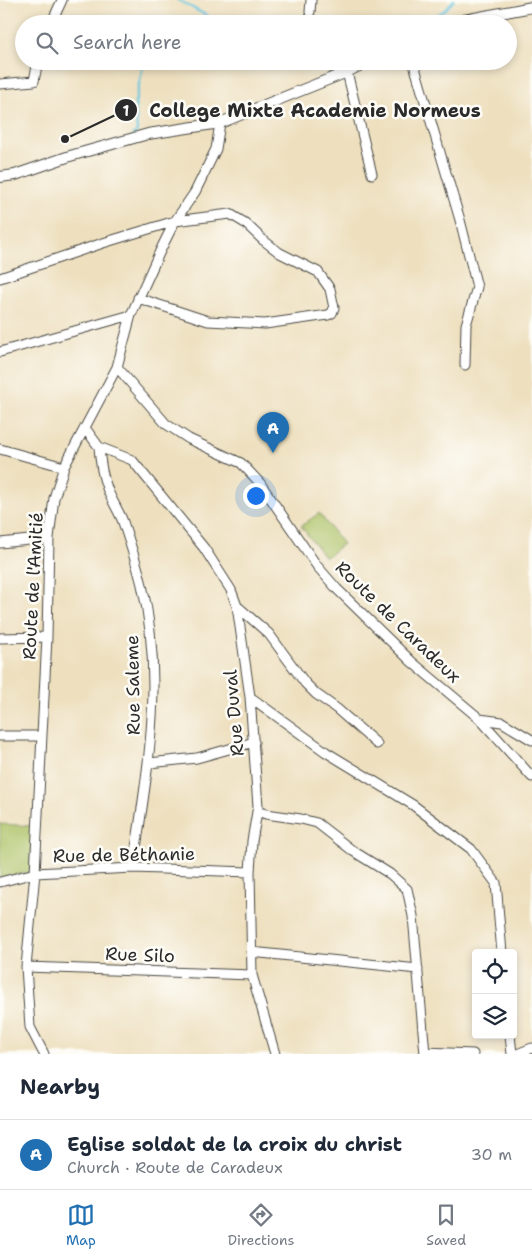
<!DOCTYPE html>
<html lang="en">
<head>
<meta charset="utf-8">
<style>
  body { margin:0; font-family:"Shantell Sans",sans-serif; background:#f2f2f3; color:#1f2937 }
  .controls { position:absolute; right:15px; bottom:15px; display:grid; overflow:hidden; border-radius:5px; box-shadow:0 2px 8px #0003 }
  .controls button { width:45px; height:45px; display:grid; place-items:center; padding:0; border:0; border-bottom:1px solid #e0e1e3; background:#fff; color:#1f2937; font:25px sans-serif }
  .you { position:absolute; left:255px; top:495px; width:18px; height:18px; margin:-12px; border:4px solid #fff; border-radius:50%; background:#1a73e8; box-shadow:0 0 0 8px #1a73e833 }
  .badge { display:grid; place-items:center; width:32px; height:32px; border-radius:50%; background:#1f6fb2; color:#fff; font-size:16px; font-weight:700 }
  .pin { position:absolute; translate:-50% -41px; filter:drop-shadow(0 1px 2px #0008) }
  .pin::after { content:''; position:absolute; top:26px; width:18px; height:15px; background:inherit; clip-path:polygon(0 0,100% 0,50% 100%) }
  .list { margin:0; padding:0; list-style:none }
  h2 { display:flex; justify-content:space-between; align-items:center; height:65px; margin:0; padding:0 20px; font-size:21px }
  h2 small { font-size:16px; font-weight:400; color:#747a83 }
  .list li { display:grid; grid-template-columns:32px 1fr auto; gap:15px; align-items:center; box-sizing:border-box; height:70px; padding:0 20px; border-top:1px solid #e0e1e3 }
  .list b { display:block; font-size:19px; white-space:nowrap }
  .list p { margin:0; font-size:16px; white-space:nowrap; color:#747a83 }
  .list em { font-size:16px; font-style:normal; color:#747a83 }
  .icon { flex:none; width:28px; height:28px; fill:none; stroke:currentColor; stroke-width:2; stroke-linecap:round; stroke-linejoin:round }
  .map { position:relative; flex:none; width:532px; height:1054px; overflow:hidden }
  .search { position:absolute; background:#fff; box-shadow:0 2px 8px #0003; left:15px; right:15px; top:15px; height:55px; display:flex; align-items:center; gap:12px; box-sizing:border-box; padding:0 18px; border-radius:28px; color:#747a83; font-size:19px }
  .sheet { height:135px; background:#fff }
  nav { display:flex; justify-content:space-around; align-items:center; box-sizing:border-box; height:70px; border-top:1px solid #e0e1e3; background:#fff; font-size:14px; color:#747a83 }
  nav a { display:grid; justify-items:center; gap:2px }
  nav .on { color:#1f6fb2 }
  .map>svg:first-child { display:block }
</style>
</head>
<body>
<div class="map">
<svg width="532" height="1054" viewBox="0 0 532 1054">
  <rect width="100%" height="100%" fill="#fdfcf7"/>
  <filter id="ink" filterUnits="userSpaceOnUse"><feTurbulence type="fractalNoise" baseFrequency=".02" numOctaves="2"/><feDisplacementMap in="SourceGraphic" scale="10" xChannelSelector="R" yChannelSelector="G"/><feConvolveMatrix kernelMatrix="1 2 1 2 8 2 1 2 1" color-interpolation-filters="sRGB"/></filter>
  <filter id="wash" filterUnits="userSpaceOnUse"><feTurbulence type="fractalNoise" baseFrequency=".0096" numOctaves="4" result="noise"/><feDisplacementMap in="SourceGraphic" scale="20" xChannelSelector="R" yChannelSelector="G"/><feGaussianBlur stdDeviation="1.12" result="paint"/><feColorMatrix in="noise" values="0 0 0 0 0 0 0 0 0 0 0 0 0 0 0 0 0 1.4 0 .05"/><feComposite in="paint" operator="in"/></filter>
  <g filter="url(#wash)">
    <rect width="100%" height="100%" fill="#eee0bf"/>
    <path fill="#adc367" stroke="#6c7749" d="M319,513L343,544L325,558L301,526Z
      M0,824L34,826L30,872L0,878Z"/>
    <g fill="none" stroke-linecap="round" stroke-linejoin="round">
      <path stroke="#60c4de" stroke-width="2.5" d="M178,0L222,24
        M303,24H323
        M424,24L445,10L454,0
        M133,135L137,131L135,103L144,61"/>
    </g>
  </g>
  <g filter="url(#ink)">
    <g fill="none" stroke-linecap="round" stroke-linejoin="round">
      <g stroke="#484641" stroke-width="11">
        <path id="minor" d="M310,12L311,0
          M51,24L62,0
          M413,61L460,220L477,287L466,325L465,365
          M347,72L372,174
          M0,84L34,81L38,61
          M0,278L103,243L175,221L230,214L245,223L263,240L280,253L318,272L330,289L334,308L332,313L328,315L265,324L208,321L138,298
          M0,352L131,315
          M117,367L166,424L189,439L241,463L260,483L317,566L337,589L412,662L480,719L532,777
          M85,428L99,447L132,460L204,548L231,590L237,606L250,697L258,806L252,841L250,872L252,975L275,1054
          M99,447C100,461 102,475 107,488C111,500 119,511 123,522C130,543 137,564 142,585C165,681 147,773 133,868
          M0,449L64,467
          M0,543L49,538
          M237,606L269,634L305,683L316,694L337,709L377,744
          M0,638L47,637
          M250,697L326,752L413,805L471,849L496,883L502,953
          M480,719L502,722L532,740
          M0,736H42
          M149,763L197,758L254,742
          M257,811L266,814L301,819L317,823L353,851L390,874L407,889L413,916L425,1054
          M0,882L35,873L133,868L250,872
          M251,952L418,969
          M26,967L252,975
          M510,1035L512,1054
          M425,1052L473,1054
          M44,1054L30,1027L26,967L35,873L47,637L49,538L54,498L64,467L117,367L131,315L161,249L175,221L195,192L216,149L220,123
          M517,1054L532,1048"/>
      </g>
      <g stroke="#484641" stroke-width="12">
        <path id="tertiary" d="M453,24L464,20L532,7
          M0,177L15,175L70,156L148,134L220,123L347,72L369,61"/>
      </g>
      <use href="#minor" stroke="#fff" stroke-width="9"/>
      <use href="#tertiary" stroke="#fff" stroke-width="10"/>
    </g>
  </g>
  <g text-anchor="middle" stroke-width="5" stroke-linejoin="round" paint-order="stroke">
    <g font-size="18" fill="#2b2b2b" stroke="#fdfcf7">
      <text transform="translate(33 586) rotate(-87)" y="6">Route de l'Amitié</text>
      <text transform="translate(398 622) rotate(44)" y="6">Route de Caradeux</text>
      <text transform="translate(133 685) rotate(-91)" y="6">Rue Saleme</text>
      <text transform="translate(234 713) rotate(-95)" y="6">Rue Duval</text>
      <text transform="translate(124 855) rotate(-1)" y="6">Rue de Béthanie</text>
      <text transform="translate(140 955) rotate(2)" y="6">Rue Silo</text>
    </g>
  </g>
  <path fill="none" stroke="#2b2b2b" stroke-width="2" d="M65 139L126 110"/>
  <g fill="#2b2b2b" stroke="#fdfcf7" stroke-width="2">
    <circle cx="65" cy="139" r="5"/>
    <circle cx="126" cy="110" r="12"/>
  </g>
  <g font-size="15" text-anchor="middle" font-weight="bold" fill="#fff">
    <text x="126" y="116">1</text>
  </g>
  <g font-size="19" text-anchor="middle" font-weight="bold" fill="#2b2b2b" stroke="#fdfcf7" stroke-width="5" stroke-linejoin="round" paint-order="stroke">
    <text x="315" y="117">College Mixte Academie Normeus</text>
  </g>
</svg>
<div class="controls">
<button><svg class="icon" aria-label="locate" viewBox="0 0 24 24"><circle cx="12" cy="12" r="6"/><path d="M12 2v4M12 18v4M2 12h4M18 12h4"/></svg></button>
<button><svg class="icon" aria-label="layers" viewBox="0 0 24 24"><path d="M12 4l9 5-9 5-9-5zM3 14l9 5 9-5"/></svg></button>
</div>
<div class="you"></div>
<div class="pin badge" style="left:273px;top:453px">A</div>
<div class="search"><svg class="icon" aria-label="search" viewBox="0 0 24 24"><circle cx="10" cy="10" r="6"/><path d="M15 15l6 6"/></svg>Search here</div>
</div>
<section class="sheet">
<h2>Nearby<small></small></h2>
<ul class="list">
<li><span class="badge">A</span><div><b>Eglise soldat de la croix du christ</b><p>Church · Route de Caradeux</p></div><em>30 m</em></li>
</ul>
</section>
<nav>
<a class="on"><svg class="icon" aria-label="map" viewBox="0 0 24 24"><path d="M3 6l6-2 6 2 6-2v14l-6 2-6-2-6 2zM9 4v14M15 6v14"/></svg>Map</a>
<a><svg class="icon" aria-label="directions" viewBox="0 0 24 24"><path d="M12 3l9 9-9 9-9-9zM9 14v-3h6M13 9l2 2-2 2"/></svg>Directions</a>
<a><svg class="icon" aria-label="saved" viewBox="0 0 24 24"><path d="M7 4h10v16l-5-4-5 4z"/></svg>Saved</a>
</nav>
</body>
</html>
